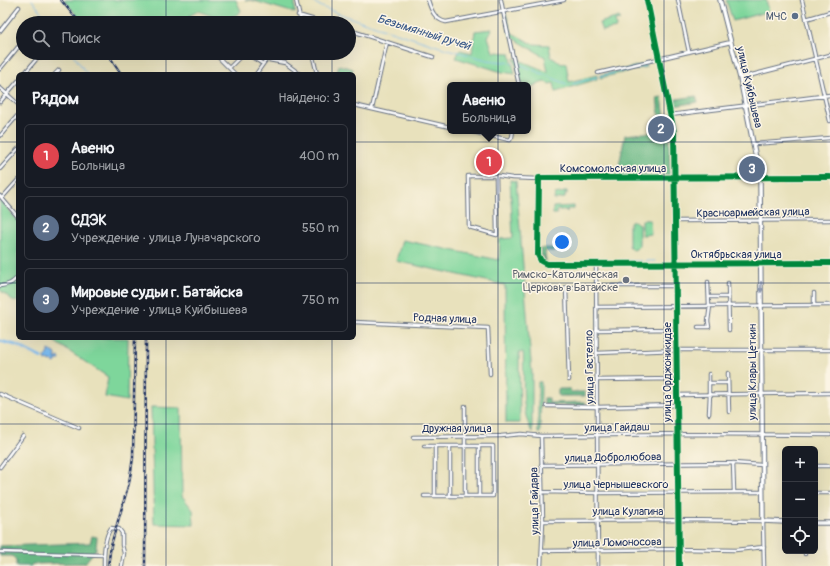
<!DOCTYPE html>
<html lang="ru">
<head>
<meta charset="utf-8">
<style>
  body { margin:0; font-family:Pangolin,sans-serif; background:#20242c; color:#f1f3f6 }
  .controls { position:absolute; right:12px; bottom:12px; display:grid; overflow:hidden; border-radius:6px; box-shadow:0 4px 16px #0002 }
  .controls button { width:36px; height:36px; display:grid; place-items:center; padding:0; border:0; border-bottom:1px solid #363941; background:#171b24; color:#f1f3f6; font:20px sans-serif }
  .you { position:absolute; left:562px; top:242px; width:14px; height:14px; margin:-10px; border:3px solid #fff; border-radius:50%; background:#1a73e8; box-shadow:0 0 0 6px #1a73e833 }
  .badge { display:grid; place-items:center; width:26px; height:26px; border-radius:50%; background:#ea580c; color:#fff; font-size:13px; font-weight:700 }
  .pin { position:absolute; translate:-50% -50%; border:2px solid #fff; box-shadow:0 1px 4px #0006 }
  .popup { position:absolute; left:447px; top:82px; width:84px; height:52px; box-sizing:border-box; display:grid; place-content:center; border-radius:6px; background:#171b24; filter:drop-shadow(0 1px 3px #0005); font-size:13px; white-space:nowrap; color:#9ea1a6 }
  .popup b { font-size:15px; color:#f1f3f6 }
  .popup::after { content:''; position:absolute; left:50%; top:100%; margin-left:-8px; border:8px solid transparent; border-top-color:#171b24 }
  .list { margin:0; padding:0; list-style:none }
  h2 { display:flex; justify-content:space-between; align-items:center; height:52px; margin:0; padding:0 16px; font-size:17px }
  h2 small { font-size:13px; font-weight:400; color:#9ea1a6 }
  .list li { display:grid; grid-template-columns:26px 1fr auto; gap:12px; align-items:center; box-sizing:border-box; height:64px; margin:0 8px 8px; padding:0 8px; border:1px solid #363941; border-radius:6px }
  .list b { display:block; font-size:15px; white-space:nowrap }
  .list p { margin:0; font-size:13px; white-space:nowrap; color:#9ea1a6 }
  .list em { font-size:13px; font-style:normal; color:#9ea1a6 }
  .icon { flex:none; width:22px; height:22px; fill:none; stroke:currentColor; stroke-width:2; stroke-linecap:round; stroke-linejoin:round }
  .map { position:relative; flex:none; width:830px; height:566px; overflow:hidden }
  .search { position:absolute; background:#171b24; box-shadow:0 4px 16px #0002; left:16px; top:16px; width:340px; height:44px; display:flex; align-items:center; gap:10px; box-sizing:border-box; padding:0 14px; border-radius:22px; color:#9ea1a6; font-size:15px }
  .panel { position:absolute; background:#171b24; box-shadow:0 4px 16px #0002; left:16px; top:72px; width:340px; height:268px; border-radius:6px }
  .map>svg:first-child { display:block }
</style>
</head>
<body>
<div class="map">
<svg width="830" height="566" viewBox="0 0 830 566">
  <rect width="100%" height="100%" fill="#fcf5e5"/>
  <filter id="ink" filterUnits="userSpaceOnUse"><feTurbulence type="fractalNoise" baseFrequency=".025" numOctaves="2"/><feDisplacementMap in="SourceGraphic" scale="8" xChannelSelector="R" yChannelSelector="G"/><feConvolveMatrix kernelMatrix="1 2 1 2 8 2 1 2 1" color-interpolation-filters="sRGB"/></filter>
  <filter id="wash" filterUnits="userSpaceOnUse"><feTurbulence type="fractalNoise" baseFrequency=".012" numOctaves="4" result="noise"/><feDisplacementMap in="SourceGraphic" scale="16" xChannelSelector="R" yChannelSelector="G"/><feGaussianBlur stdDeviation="0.9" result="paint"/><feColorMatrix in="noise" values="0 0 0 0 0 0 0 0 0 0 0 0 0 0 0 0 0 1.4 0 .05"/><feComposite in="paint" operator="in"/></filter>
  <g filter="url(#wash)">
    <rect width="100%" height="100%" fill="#e8e1bc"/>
    <path fill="#7ed69b" stroke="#4c827c" d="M64,0H236L241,11C228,24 213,16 198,11L189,16L200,23H83Z
      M245,0H295V13L251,0L246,1Z
      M726,0H766L769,11L733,21Z
      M505,13H506L512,33L533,44L549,45L551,57L562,64L566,63L569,82L597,75V79L556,92L554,83L549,84L548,83L544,82L528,88V85H522L514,58L548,72L545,57L510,36Z
      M619,17L620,20L615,21L616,28L602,31L599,23Z
      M492,29L488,37L493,52L510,53L515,74L502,72L456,58L460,50L472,53L475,31Z
      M645,64L646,67L600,78V75Z
      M339,65L353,69L351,74L341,72V74H337Z
      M510,180L516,181L532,374V432C519,407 525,379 523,352L519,353L520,423H506L505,285L396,261L402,240L499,260L500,239L513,238Z
      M565,191H567V194L565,193V198H563V199L562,198L554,200L555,194L565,192Z
      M0,199L18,221V300L15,302L0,290Z
      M574,206V209H567V212L566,210H557V214H553V207Z
      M642,220H650L651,234L642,235Z
      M635,221L639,225V246L636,249L633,250L629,246V225L631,222Z
      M49,338H128L127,401L105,397L108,377Z
      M538,382H541L540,433H538Z
      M151,407L181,408L182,496L193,510L194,525L154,524Z"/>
    <path fill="#66b783" stroke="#407370" d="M696,96L698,102L674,106V104H671V100Z
      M662,97L666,125L667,128H661L657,98Z
      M654,132L655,136L669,135L670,175L617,176L625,135Z
      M543,248H557V251H545L546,262L541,259H544V256H541V252H540V249H543Z
      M558,389H570L571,392H585V396H558Z
      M544,398H549V403L585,402V405H544Z
      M92,536L97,537L96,549L85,563L32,564L31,566H16V560L12,556H0V546L90,543Z"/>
    <path fill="#7ab9ed" stroke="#4a74a6" d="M49,350L48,351L49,350L55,353L56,355L55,359L59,357L60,360H56V362L54,363L53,361L50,362L49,360L46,361L45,358Z"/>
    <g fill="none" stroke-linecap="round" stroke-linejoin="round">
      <path stroke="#7ab9ed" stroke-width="1" d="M32,0L49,23
        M310,0L322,7L348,17L440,47L487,60L513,63
        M72,53L87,74
        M519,64L569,85L597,77
        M600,76L645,66
        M620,261H642
        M645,261H655"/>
      <path stroke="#7ab9ed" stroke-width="3" d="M0,341L16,345L42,358"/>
    </g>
  </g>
  <g filter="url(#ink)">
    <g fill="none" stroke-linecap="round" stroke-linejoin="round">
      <g stroke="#636d7f" stroke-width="4.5">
        <path id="minor" d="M296,0L301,23
          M428,0C431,10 435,20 446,22L564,0
          M501,0L503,11
          M647,0L674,133L679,566
          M678,0L689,52
          M802,0L830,121
          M503,11L519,85
          M298,15L325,23
          M806,19L830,12
          M349,30L433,57
          M0,31L19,7
          M312,53L317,74
          M219,58L235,74
          M229,68L244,53H246L263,64
          M0,69L23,41
          M598,73L731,42
          M24,74L39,56L41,57L44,53
          M55,74L59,70
          M256,74L266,60H269L285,63L300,74
          M740,78L830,55
          M0,88L18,104
          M0,102L18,81
          M354,105L450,127
          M372,109L387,42
          M670,115L830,95
          M468,131L510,140L512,137L513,131
          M0,136L18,115
          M754,144L830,138
          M0,169L18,149
          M496,176L497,235L469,227L468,176H499L512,178L539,179
          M830,177L539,178L538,255L541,261L547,264L830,263
          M0,196L18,217
          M2,198L18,180
          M676,221L830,220
          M596,263L598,566
          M708,282L709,306
          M728,283L729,330
          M0,286C9,285 12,283 18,277
          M596,286H676
          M814,293V305
          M709,297H728
          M596,307L830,305
          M354,322L488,328L490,374
          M698,327H709L708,321L710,306
          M596,330L676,329
          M597,353L677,350H830
          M728,373L729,412
          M709,374V394
          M569,380L566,287L596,288
          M597,380L677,379
          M709,383H728
          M0,394L79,428
          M677,395L830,393
          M546,406L597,407L677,405
          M709,414L710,394
          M541,436L543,521L541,566
          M413,437L501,436L522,434L541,436L677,434L830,435
          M435,446V496
          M450,446V496
          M479,446V496
          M733,463L734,491
          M541,465L733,463L762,465
          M815,466H830
          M0,467L23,436
          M542,492L597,493L762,492
          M815,493H830
          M424,496H493V446H424
          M465,496V406
          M543,521L679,520L763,521L764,566
          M542,551L679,549L735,550L764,547
          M805,551V554
          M0,552L104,555
          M104,566C104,554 104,538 111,528L119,529L122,533V545L124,553L122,566"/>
      </g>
      <g stroke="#636d7f" stroke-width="5.5">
        <path id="major" d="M720,0L740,78L760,178L763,521L785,522
          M815,523H830"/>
      </g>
      <use href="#minor" stroke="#fff" stroke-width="2.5"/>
      <use href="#major" stroke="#fff" stroke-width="3.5"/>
      <g stroke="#1b2f5e" stroke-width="2.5">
        <path id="rail" d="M61,0L80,23
          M107,53L121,74
          M108,566L111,545L129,483L133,458L135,338
          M145,566L146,338"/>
      </g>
      <use href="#rail" stroke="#fcf5e5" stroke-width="1" stroke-dasharray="3" stroke-linecap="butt"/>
      <g stroke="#fcf5e5" stroke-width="8">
        <path id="cycleway" d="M647,0L674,133L679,566
          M830,177L539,178L538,255L541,261L547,264L830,263"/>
      </g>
      <use href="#cycleway" stroke="#00873e" stroke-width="6"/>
    </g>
    <defs><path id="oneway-solid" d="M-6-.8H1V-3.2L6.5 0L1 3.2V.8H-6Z"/></defs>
    <use fill="#8d97ae" href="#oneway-solid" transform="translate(761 287) rotate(90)"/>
  </g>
  <path fill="none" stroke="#1b2f5e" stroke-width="1" stroke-opacity="0.55" d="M166,0V23M332,0V23M498,0V566M664,0V566M166,53V74M332,53V74M0,142H18M354,142H830M0,283H18M354,283H830M166,338V566M332,338V566M0,424H830"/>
  <circle fill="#5c6f8a" stroke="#fcf5e5" stroke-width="1.5" cx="795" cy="16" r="4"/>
  <circle fill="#6b7280" stroke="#fcf5e5" stroke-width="1.5" cx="626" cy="280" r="4"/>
  <g text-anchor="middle" stroke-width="3" stroke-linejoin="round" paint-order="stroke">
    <g font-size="11" fill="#4e5e75" stroke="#fcf5e5" text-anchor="end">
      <text x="787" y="20">МЧС</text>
    </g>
    <g font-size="11" fill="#1b2f5e" stroke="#fcf5e5">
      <text transform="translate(750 87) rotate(77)" y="4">улица Куйбышева</text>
      <text x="613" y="172">Комсомольская улица</text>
      <text transform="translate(753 212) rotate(-1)" y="4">Красноармейская улица</text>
      <text x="736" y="258">Октябрьская улица</text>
      <text transform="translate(445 318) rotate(2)" y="4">Родная улица</text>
      <text transform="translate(589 367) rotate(-91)" y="4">улица Гастелло</text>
      <text transform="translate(667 372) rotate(-90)" y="4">улица Орджоникидзе</text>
      <text transform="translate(752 372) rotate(-90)" y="4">улица Клары Цеткин</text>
      <text transform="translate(617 427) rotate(-1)" y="4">улица Гайдаш</text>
      <text x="457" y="432">Дружная улица</text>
      <text transform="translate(613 457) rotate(-1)" y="4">улица Добролюбова</text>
      <text x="616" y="488">улица Чернышевского</text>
      <text transform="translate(534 501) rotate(-91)" y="4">улица Гайдара</text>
      <text x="628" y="515">улица Кулагина</text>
      <text transform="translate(617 542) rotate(-1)" y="4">улица Ломоносова</text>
    </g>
    <g font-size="11" fill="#5b616d" stroke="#fcf5e5" text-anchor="end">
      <text x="618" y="278">Римско-Католическая<tspan x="618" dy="13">Церковь в Батайске</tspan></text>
    </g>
    <g font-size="12" font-style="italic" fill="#385889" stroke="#fcf5e5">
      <text transform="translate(424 32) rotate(17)" y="4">Безымянный ручей</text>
    </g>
  </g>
</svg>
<div class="controls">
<button>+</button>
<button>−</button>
<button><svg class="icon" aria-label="locate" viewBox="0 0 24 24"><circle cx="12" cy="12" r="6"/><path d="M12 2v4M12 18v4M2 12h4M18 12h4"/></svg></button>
</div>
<div class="you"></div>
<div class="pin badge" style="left:489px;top:162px;background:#e0444e">1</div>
<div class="popup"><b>Авеню</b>Больница</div>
<div class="pin badge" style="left:661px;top:129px;background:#5c6f8a">2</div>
<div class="pin badge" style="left:752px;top:169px;background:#5c6f8a">3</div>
<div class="search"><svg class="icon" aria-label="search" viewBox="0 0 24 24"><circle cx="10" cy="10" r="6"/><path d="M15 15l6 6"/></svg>Поиск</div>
<section class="panel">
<h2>Рядом<small>Найдено: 3</small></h2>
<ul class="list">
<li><span class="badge" style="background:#e0444e">1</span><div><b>Авеню</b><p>Больница</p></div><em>400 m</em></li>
<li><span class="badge" style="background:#5c6f8a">2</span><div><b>СДЭК</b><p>Учреждение · улица Луначарского</p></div><em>550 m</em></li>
<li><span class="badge" style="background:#5c6f8a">3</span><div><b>Мировые судьи г. Батайска</b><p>Учреждение · улица Куйбышева</p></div><em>750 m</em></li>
</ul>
</section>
</div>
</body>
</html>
